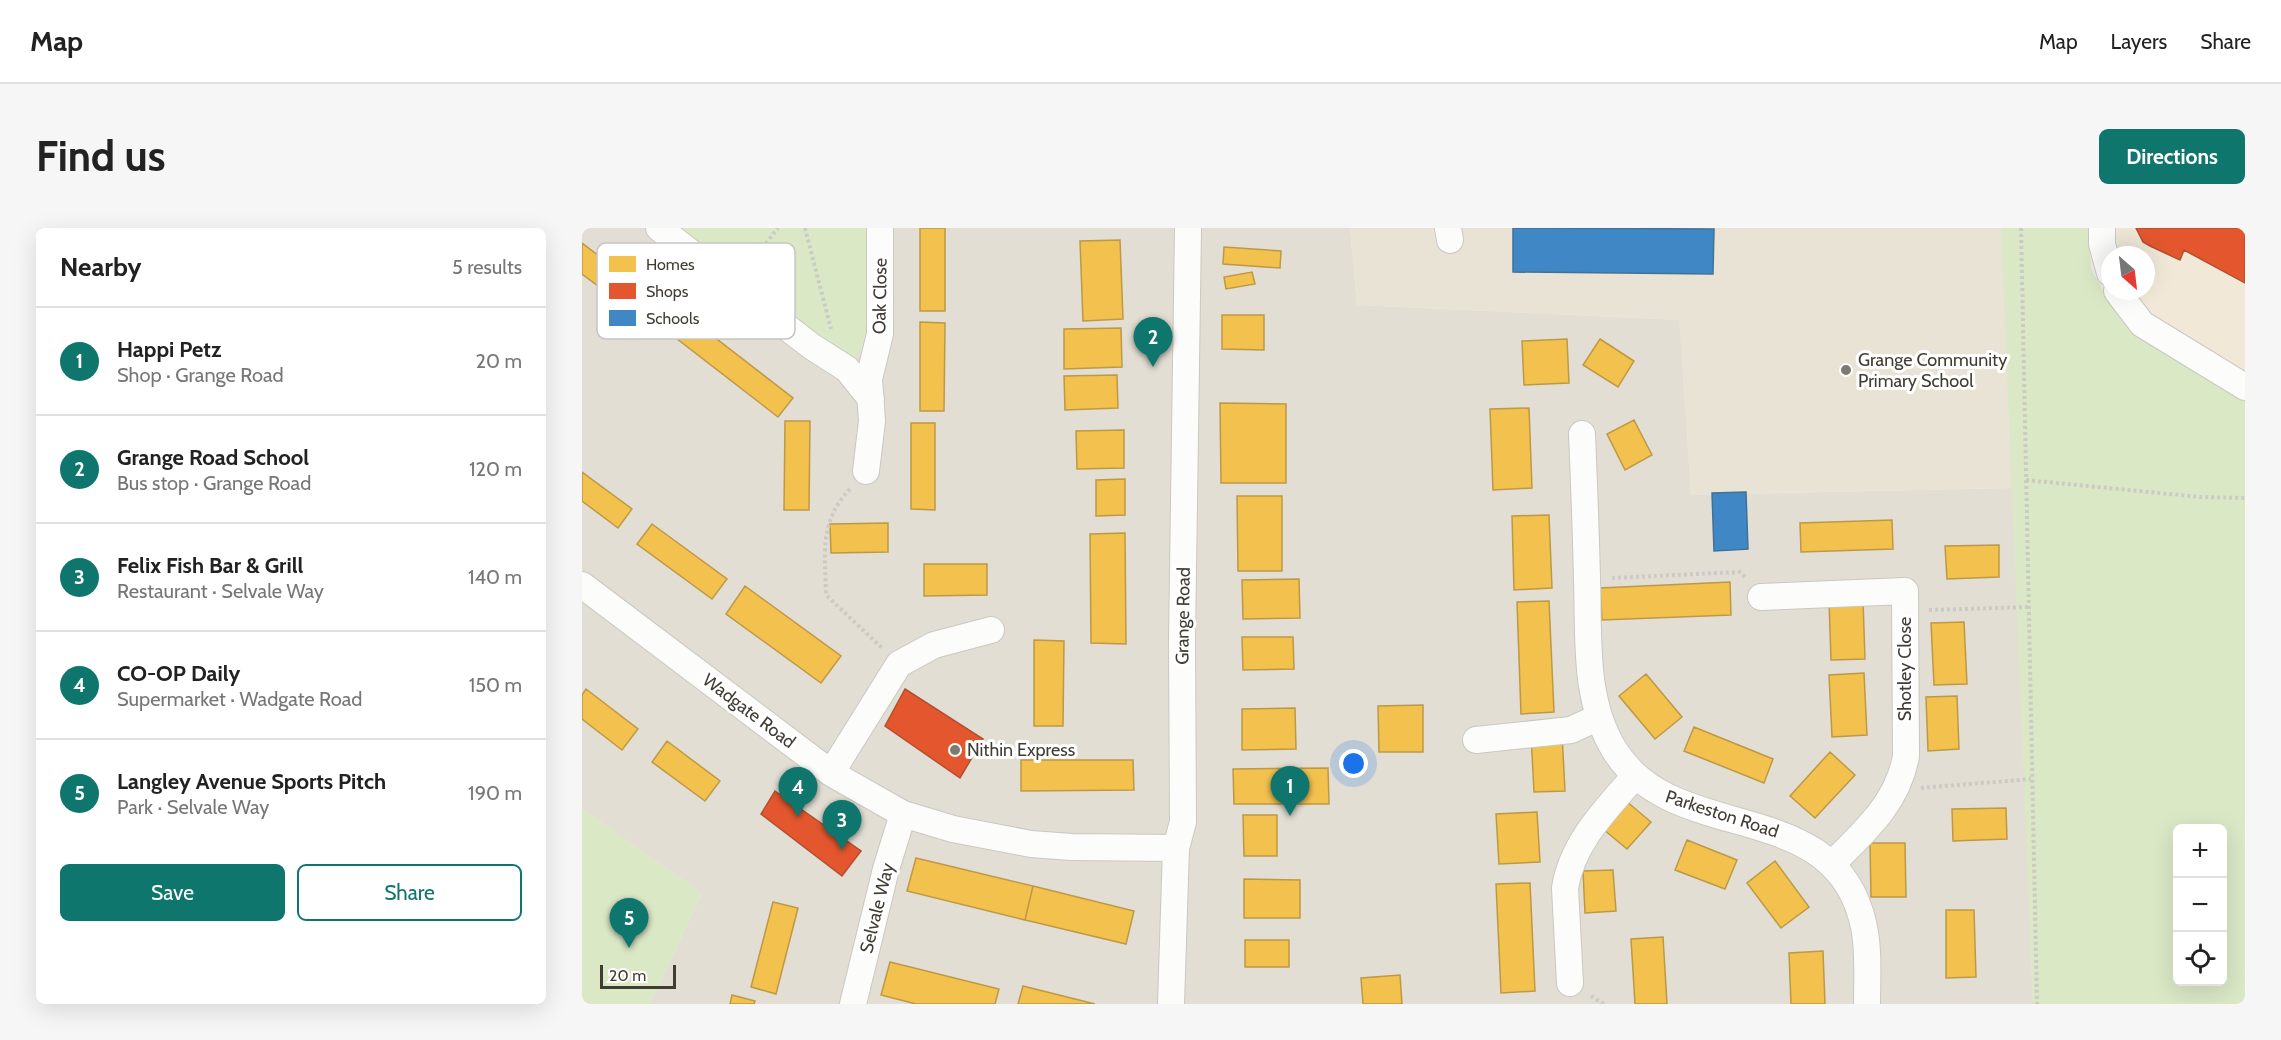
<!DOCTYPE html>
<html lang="en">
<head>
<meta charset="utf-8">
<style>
  body { margin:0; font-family:Cabin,sans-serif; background:#f6f6f6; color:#222 }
  .controls { position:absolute; right:18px; bottom:18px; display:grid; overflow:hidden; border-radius:9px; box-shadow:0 6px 24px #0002 }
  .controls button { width:54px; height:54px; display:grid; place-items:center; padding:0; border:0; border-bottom:2px solid #e0e0e0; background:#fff; color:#222; font:30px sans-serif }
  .compass { position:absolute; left:1519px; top:18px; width:54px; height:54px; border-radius:50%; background:#fff; box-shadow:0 6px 24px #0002; rotate:152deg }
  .scale { position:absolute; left:18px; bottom:15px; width:76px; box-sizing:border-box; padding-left:6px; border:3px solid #423d33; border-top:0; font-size:16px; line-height:21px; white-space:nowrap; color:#423d33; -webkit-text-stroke:4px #fff; paint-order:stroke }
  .you { position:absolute; left:772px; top:536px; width:21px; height:21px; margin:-15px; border:4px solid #fff; border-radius:50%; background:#1a73e8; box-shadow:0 0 0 9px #1a73e833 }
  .badge { display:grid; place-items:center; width:39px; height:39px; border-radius:50%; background:#0f766e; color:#fff; font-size:20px; font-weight:700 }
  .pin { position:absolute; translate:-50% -50px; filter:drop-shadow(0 2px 3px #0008) }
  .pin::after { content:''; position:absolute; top:32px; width:21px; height:18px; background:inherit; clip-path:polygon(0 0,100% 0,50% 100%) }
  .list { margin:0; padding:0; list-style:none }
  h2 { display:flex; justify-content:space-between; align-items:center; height:78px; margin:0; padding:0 24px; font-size:26px }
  h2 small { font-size:20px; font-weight:400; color:#767676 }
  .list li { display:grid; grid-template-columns:39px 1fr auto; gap:18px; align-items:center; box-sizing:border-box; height:108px; padding:0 24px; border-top:2px solid #e0e0e0 }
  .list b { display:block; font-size:22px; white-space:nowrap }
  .list p { margin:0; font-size:20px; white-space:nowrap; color:#767676 }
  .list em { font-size:20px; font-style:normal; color:#767676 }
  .actions { display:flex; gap:12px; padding:18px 24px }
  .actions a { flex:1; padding:14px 0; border:2px solid #0f766e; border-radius:9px; text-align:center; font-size:21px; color:#0f766e }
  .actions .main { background:#0f766e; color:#fff }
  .icon { flex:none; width:33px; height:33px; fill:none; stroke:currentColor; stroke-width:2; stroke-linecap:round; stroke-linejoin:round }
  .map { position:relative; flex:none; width:1663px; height:776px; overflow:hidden; border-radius:9px }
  header { display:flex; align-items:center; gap:36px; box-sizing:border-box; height:84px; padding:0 30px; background:#fff; border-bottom:2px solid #e0e0e0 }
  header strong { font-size:28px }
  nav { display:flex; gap:33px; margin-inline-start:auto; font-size:21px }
  .intro { display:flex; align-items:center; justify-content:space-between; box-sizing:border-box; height:144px; padding:0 36px }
  h1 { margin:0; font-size:42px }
  .button { padding:15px 27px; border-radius:9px; background:#0f766e; color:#fff; font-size:21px; font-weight:700 }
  main { display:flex; gap:36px; padding:0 36px }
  aside { flex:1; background:#fff; border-radius:9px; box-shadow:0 6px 24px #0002 }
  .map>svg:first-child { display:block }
</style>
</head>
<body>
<header>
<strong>Map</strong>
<nav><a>Map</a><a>Layers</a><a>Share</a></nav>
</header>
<div class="intro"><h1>Find us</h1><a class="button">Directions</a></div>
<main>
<aside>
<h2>Nearby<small>5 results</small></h2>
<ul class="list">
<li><span class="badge">1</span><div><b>Happi Petz</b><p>Shop · Grange Road</p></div><em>20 m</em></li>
<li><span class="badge">2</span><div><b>Grange Road School</b><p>Bus stop · Grange Road</p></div><em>120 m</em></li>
<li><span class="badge">3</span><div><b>Felix Fish Bar &amp; Grill</b><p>Restaurant · Selvale Way</p></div><em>140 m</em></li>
<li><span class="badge">4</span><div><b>CO-OP Daily</b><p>Supermarket · Wadgate Road</p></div><em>150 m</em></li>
<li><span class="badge">5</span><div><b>Langley Avenue Sports Pitch</b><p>Park · Selvale Way</p></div><em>190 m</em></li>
</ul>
<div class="actions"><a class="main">Save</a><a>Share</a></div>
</aside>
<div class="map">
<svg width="1663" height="776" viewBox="0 0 1663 776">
  <rect width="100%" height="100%" fill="#eeece6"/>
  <path fill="#e2ded3" d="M0,0H768L775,77L1098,92L1109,267L1432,260L1451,776H68L120,665L0,581Z"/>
  <path fill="#f1e8d8" d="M1535,0H1663V144L1575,93L1548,63H1564V27H1536Z"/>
  <path fill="#e9e3d5" d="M768,0H1419L1432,260L1109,267L1097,92L775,77Z"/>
  <path fill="#dae8c6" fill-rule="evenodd" d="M89,0H290L286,117L272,129L263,130Z
    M1419,0H1506L1509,41L1526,72L1545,95L1663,167V776H1451ZM1596,600H1640V754H1596Z
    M0,581L120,665L68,776H0Z"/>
  <path fill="#f2c14e" stroke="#bd9946" stroke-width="1.5" d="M338,0H363V83H338Z
    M538,12L541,91L501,93L498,13Z
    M0,15L55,57L40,76L0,46Z
    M642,19L699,23L698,40L641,36Z
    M670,44L673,56L644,61L642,49Z
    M65,57L211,170L196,189L50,76Z
    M640,87H682V122L640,121Z
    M338,94L363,95L362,183H338Z
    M539,100L540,139L482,141V101Z
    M985,111L987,155L942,157L940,113Z
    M1018,111L1052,133L1036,159L1001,137Z
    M535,147L536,180L483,182L482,148Z
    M638,175L704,176V255H639Z
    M947,180L950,260L911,262L908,181Z
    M1052,192L1070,227L1043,242L1025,206Z
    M203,193H228L227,282H202Z
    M329,195H353V282L329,281Z
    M542,202V240L495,241L494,203Z
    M0,244L50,281L36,300L0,273Z
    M543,251V287L514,288V252Z
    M655,268H700V343H656Z
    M967,287L970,360L932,362L930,288Z
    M1310,292L1311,321L1219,324L1218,295Z
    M306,295V324L249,325L248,296Z
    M70,296L145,351L130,371L55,316Z
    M543,305L544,416L509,415L508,306Z
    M1417,317V349L1365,351L1363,318Z
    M342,336H405V367L342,368Z
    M717,351L718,390L661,391L660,352Z
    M1148,354L1149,387L1020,392L1018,360Z
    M163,358L259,428L239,455L144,386Z
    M1281,372L1283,431L1249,432L1247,373Z
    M967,373L972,484L939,486L935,374Z
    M1382,394L1385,456L1352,457L1349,395Z
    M660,409H711L712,441L661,442Z
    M452,412L482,413L481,498H452Z
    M1282,445L1285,507L1250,509L1247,447Z
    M1064,446L1100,489L1073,511L1037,468Z
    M4,461L56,501L40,522L0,491V467Z
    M1375,468L1377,521L1346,523L1344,469Z
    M841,477V524H797L796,478Z
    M713,480L714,521L660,522V481Z
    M1112,499L1191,531L1182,555L1102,523Z
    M980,506L983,563L952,564L949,507Z
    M85,513L138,553L123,573L70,534Z
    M1248,524L1273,547L1233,590L1208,568Z
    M439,532H551L552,562L439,563Z
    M746,540L747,576H652L651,541Z
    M1044,573L1069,594L1045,621L1021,601Z
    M1424,580L1425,611L1371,613L1370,581Z
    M955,584L958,634L917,636L914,586Z
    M661,587H695V628H662Z
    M1105,612L1155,632L1143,661L1093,642Z
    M1288,615H1323L1324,669H1289Z
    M334,630L451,658L443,692L325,663Z
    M1193,633L1227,679L1199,700L1165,655Z
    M1031,642L1034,683L1003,685L1001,643Z
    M662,651L718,652V690H662Z
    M948,655L953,763L919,765L914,656Z
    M451,658L552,683L544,716L443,692Z
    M191,674L216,680L194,766L169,759Z
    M1364,682H1392L1394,749L1364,750Z
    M1081,709L1085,776H1053L1049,711Z
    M663,712H707V739H663Z
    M1241,723L1243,776H1209L1207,725Z
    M308,734L417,761L413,776H334L299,767Z
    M818,747L820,776H781L779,750Z
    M441,758L513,776H436Z
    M150,767L173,773L172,776H148Z"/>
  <path fill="#e4572e" stroke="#b34f30" stroke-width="1.5" d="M1554,0H1663V55L1602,22L1598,32L1568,18L1561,14Z
    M323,461L401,511L378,550L303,498Z
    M193,563L279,623L260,648L179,586Z"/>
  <path fill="#3f88c5" stroke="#407299" stroke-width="1.5" d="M931,0L1132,1L1131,46L931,44Z
    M1164,264L1166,321L1132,323L1130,265Z"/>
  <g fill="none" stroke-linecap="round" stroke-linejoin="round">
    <g stroke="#cac8c2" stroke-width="28">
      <path id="minor" d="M77,0L229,118L265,141L289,171
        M866,0L868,12
        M1520,0V16L1528,45
        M1535,63L1560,96L1663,159
        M1000,206C1002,255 1004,303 1005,351C1007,409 1001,472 1033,523C1094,620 1255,565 1282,699C1287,723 1285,751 1285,776
        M284,243L290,193L287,151L298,106V0
        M0,357L249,545L321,586L371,601L449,616L489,619L594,620
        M1179,369L1323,363L1324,528C1316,575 1282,604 1250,636
        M894,512L989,502L1017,489
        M249,545L317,436L352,417L409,402
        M988,755L983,660C990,615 1024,581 1053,548
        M271,776L304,641L321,586
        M589,776L594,620L601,594L600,412L606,0"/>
    </g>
    <path stroke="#cccac5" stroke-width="4" stroke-dasharray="3 3" stroke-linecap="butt" d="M223,0L249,101
      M1439,0L1455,776
      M165,39L196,0
      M1444,252L1618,269L1663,270
      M268,261C237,293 243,326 244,367L300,420
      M1030,350L1158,344L1164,350
      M1347,382L1447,379
      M1339,560L1449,551
      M1009,768L1022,776"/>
    <use href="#minor" stroke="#fcfcfb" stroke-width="26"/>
  </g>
  <g fill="#7e7a72" stroke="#fff" stroke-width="2">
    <circle cx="1264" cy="142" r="6"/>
    <circle cx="373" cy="522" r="6"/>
  </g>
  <g text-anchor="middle" stroke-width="6" stroke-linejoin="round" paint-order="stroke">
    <g font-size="18" fill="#423d33" stroke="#fff">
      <text transform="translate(298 68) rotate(-89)" y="6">Oak Close</text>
      <text transform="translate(601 388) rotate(-89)" y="6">Grange Road</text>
      <text transform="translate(1323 441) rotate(-90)" y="6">Shotley Close</text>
      <text transform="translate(167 483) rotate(37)" y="6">Wadgate Road</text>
      <text transform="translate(1140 586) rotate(18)" y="6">Parkeston Road</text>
      <text transform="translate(295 680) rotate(-76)" y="6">Selvale Way</text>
    </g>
    <g font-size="18" fill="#423d33" stroke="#fff" text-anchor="start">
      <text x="1276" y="138">Grange Community<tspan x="1276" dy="21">Primary School</tspan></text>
      <text x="385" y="528">Nithin Express</text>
    </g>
  </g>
  <rect x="15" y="15" width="198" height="96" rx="9" fill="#fff" stroke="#c6c5c2" stroke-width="1.5"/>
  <rect x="27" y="28" width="27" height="16" fill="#f2c14e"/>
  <rect x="27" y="55" width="27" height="16" fill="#e4572e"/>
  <rect x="27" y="82" width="27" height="16" fill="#3f88c5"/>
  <g font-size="16" fill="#423d33">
    <text x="64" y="42">Homes</text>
    <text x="64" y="69">Shops</text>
    <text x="64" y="96">Schools</text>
  </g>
</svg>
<div class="controls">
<button>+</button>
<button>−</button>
<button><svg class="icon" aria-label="locate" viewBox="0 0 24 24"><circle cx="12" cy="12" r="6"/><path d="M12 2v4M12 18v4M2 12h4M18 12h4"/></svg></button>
</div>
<svg class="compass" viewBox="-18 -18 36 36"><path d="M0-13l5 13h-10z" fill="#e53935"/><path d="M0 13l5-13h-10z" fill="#767676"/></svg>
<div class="scale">20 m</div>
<div class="you"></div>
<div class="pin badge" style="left:708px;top:588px">1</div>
<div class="pin badge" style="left:571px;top:139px">2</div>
<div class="pin badge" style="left:260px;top:622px">3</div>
<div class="pin badge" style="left:216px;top:589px">4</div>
<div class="pin badge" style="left:47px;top:720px">5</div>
</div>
</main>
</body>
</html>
